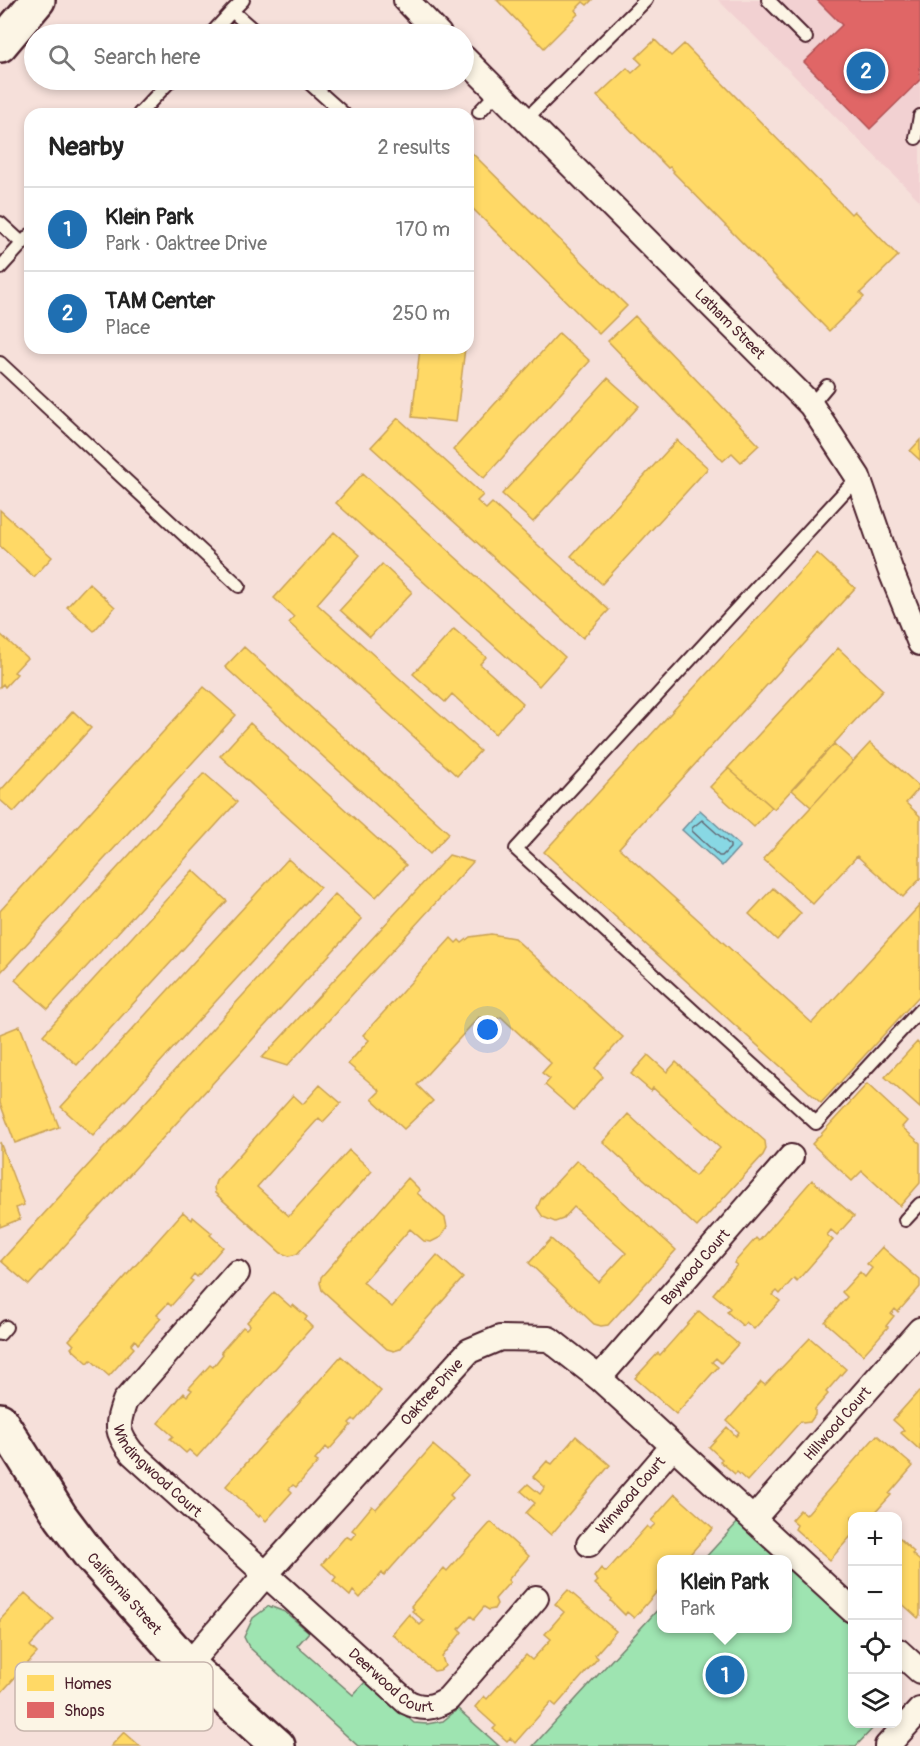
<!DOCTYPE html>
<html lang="en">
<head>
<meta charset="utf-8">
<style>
  body { margin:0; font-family:Pangolin,sans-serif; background:#f6f6f6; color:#222 }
  .controls { position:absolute; right:18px; bottom:18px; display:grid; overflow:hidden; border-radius:12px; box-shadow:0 3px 9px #0003 }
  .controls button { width:54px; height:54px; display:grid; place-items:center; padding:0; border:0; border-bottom:2px solid #e0e0e0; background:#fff; color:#222; font:30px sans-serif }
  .you { position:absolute; left:488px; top:1030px; width:21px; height:21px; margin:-15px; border:4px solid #fff; border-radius:50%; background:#1a73e8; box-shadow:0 0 0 9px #1a73e833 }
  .badge { display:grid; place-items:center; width:39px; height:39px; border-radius:50%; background:#1f6fb2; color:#fff; font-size:20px; font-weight:700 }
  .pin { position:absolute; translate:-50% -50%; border:3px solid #fff; box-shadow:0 2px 6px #0006 }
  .popup { position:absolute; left:657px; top:1555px; width:135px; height:78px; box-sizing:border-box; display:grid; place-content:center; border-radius:12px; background:#fff; filter:drop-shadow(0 2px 4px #0005); font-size:20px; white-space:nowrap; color:#767676 }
  .popup b { font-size:22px; color:#222 }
  .popup::after { content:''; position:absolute; left:50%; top:100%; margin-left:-12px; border:12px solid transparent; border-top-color:#fff }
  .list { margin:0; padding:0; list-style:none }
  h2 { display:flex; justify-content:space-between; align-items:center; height:78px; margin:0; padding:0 24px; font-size:26px }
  h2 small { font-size:20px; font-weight:400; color:#767676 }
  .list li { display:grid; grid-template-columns:39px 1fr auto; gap:18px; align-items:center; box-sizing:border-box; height:84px; padding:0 24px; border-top:2px solid #e0e0e0 }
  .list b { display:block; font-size:22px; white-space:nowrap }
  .list p { margin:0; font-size:20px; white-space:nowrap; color:#767676 }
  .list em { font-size:20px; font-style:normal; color:#767676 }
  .icon { flex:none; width:33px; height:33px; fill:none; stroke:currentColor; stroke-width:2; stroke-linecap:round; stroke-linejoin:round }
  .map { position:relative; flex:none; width:920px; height:1746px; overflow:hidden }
  .search { position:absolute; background:#fff; box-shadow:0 3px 9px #0003; left:24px; top:24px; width:450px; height:66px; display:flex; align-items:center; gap:15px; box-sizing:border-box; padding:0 21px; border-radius:33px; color:#767676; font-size:22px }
  .panel { position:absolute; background:#fff; box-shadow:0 3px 9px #0003; left:24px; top:108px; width:450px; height:246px; border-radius:18px }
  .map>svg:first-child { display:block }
</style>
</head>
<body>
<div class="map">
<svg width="920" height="1746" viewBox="0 0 920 1746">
  <rect width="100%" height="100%" fill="#f6e0da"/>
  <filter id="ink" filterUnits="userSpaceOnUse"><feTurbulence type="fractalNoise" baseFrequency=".0167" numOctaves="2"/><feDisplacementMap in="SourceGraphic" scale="12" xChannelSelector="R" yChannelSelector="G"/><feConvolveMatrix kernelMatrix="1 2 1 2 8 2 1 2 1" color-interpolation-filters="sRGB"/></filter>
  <g filter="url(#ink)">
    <path fill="#f2d1d2" d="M718,0H920V201Z"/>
    <path fill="#9ee4b1" stroke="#74826e" stroke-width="1.5" d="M738,1522L779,1559H704Z
      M788,1568L852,1626V1724H877L856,1746H533L662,1605V1628H788Z
      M269,1606L285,1612L309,1632L297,1646L353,1695L366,1681L414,1723L427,1724L443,1721L458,1709L499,1746H358L249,1647L244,1637L253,1618Z"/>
    <path fill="#88d8e4" stroke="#6f8e9a" stroke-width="1.5" d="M700,810L740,846L722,866L682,830Z"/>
    <path fill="#ffd966" stroke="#c9a154" stroke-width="1.5" d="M497,0H592L587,5L583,2L575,10L578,14L544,48Z
      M655,40L671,56L684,44L851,214L854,211L898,256L860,293L864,297L829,331L673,172L674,171L670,167L668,168L597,96L627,68L632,73L642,64L636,58Z
      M469,150L627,306L599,334L468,204Z
      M635,316L759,445L741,462L732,453L723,461L608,341Z
      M559,333L590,361L484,478L453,450Z
      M420,348H465L456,422L412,417Z
      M608,378L639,406L533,522L502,494Z
      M398,418L483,495L477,501L486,509L492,503L609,610L583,638L371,447Z
      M677,440L708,468L602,584L571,556Z
      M920,440V460L910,451Z
      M363,473L565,657L539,686L336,503Z
      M0,510L52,557L34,577L0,546Z
      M334,532L360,555L317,604L480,751L457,776L289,623L294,617L274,598Z
      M817,553L855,588L619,848L812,1023L920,905V995L821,1103L544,852Z
      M382,564L412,592L370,637L340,610Z
      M89,583L115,607L94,631L67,607Z
      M454,629L486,657L480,664L523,703L495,734L452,694L445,702L413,674Z
      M0,634L27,658L14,672L17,674L5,687L3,684L0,687Z
      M244,647L449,833L430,854L225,667Z
      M838,648L883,690L774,809L728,768Z
      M204,687L236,715L0,973V911Z
      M73,711L91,728L14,812L0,800V791Z
      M250,723L406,865L376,897L220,756Z
      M870,743L920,787L906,803L920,816V879L903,897L857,856L813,904L763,859Z
      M834,744L853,761L811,807L792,790Z
      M728,768L772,807L754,827L710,787Z
      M204,773L237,802L48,1009L15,980Z
      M449,855L473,862L287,1066L262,1058Z
      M288,859L320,887L93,1136L61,1107Z
      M193,870L227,901L77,1065L43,1035Z
      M773,888L801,913L777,940L749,914Z
      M335,894L362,919L29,1285L1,1261Z
      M491,934L514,938L623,1037L595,1068L603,1077L574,1110L545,1085L550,1079L542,1073L551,1063L501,1017L495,1020H486L479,1017L417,1085L433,1101L404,1129L372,1099L380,1091L348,1064L369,1040L363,1035L451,938L456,943L459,940L462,943L470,937Z
      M20,1026L59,1127L15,1143L0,1103V1034Z
      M917,1042L920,1045V1108L885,1077Z
      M648,1055L667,1072L676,1062L765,1141L766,1149L763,1155L697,1227L603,1142L628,1114L695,1176L720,1148L653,1088L651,1091L631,1074Z
      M867,1084L907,1121L902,1127L920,1143V1183L900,1206L862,1171L852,1181L812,1144Z
      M320,1085L341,1103L323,1122L319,1118L257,1187L289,1216L349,1150L372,1171L297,1254L289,1256L281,1253L215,1193L214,1187L216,1181L293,1095L303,1104Z
      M0,1142L24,1205L16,1208L20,1219L0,1227Z
      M577,1160L676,1250L608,1325L601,1326L594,1324L529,1263L551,1239L599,1282L626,1253L574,1207L563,1219L555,1222L543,1217L537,1208L541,1199Z
      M408,1178L420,1190L417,1193L445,1218L447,1227L441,1237L431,1242L424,1241L410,1229L363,1282L392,1307L437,1255L463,1278L400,1349L394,1351L387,1349L322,1290L320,1283L321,1277Z
      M812,1180L854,1216L837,1235L831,1230L827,1235L833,1240L797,1281L794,1278L780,1294L777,1291L773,1295L780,1301L754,1329L746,1322L743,1326L727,1312L730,1308L713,1294L737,1265L734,1263L756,1238L759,1241Z
      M183,1212L192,1220L193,1217L212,1233L210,1235L223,1247L197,1277L194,1274L190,1279L193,1281L171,1306L168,1303L157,1315L161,1318L138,1344L135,1340L131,1345L134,1348L109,1376L91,1360L88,1363L71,1348L74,1345L69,1340Z
      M882,1247L920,1280V1287L898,1312L895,1309L891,1314L894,1316L886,1326L888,1327L863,1355L825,1322L847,1297L842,1292L860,1272L865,1277L872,1268L867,1264Z
      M274,1292L291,1307L293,1305L307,1317L305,1320L312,1327L197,1457L189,1450L186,1453L170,1439L173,1436L158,1423L184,1393L187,1396L192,1390L189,1388L210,1365L213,1367L223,1354L221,1352L243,1327L246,1329L250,1325L247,1322Z
      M699,1311L738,1344L721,1363L716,1358L712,1362L718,1367L676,1414L635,1378L658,1353L660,1355Z
      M810,1338L846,1369L826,1392L828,1394L815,1409V1415L810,1422L803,1423L801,1421L747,1481L737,1472L735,1474L720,1461L722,1459L709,1447L727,1427L736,1436L739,1432L727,1421L761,1382L765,1385Z
      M341,1356L381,1391L355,1421L353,1419L349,1423L351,1425L329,1450L326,1447L315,1460L318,1462L296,1487L293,1485L289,1489L292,1492L266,1521L260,1515L259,1517L226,1486Z
      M918,1392L920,1393V1450L901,1433L904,1430L893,1420Z
      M877,1435L913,1466L889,1494L891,1495L872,1516H852V1535L830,1560L795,1529L797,1525L791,1520L800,1510L806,1515Z
      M576,1436L610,1465L551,1535L526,1513L535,1503L521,1491L528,1484L540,1494L545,1487L533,1477L547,1461L552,1464Z
      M433,1445L468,1475L450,1495L453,1498L384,1576L382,1573L360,1598L353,1591L350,1596L333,1581L336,1577L322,1564L346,1536L351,1539L356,1533L352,1530L372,1506L376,1509Z
      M675,1494L713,1528L685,1560H662V1586L634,1618L627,1612L625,1615L611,1601L612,1599L595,1584L598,1581L594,1577L601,1568L606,1572L647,1526L650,1529L655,1524L651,1521Z
      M491,1522L529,1556L508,1580L510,1582L495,1599L497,1604L494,1609L489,1610L484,1607L474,1619L471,1616L459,1629L462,1632L442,1657L445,1666L440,1670L434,1671L392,1634L409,1614L420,1625L424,1621L412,1611L414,1609L411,1606L444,1568L447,1571Z
      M898,1537L914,1552L912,1554L920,1561V1616L918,1618L898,1600Z
      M568,1590L616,1631L595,1655L598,1658L556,1706L551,1702L515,1743L510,1738L507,1741L493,1729L496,1726L475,1707L484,1696L487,1699L526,1655L532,1660L551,1639L545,1634L564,1612L555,1604Z
      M25,1593L54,1619L30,1646L37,1653L0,1694V1620Z
      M124,1732L140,1746H111Z"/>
    <path fill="#e06666" stroke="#b35154" stroke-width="1.5" d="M817,0H920V80L870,129L804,62L842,25Z"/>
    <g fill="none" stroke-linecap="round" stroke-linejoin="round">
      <path stroke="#636975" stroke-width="1.5" d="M702,820L730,845V848L722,856H719L692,831V828Z"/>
      <g stroke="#4a1f2b" stroke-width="16">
        <path id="lane" d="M768,0L806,38
          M232,11L243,0
          M211,34L232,11L258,34
          M306,80L344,114
          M479,112L498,92
          M139,114L171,80
          M526,119L646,0
          M916,138L920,116
          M0,223L22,243
          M0,268L30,235
          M0,363L239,586
          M811,405L827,386
          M858,477L516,849L816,1123L920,1010
          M905,1220L920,1204
          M0,1334L6,1327"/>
      </g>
      <g stroke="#4a1f2b" stroke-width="28">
        <g id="street">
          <path d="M406,0L439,34"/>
          <path id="s1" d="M464,58L811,405L858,477L890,569L920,643"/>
          <path id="s2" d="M237,1273L125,1401C116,1426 116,1432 132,1453L407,1702C423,1710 433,1708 448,1699L536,1598"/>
          <path id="s3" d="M599,1378L791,1157"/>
          <path id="s4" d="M754,1518L920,1330"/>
          <path id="s5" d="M589,1544L673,1446"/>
          <path d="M898,1651L920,1671"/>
          <path id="s6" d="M188,1665L265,1575L469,1351L500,1338L549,1339L599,1378L852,1610"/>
          <path d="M887,1746L920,1710"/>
        </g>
      </g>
      <g stroke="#4a1f2b" stroke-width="38">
        <g id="secondary">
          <path d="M0,45L38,0"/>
          <path id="s7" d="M0,1420L61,1517L89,1554L188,1665L278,1746"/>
        </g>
      </g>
      <use href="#lane" stroke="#fcf5e5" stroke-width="12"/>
      <use href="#street" stroke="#fcf5e5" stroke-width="24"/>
      <use href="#secondary" stroke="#fcf5e5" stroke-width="33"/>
    </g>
  </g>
  <g text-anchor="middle" stroke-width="6" stroke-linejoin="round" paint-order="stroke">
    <g font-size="15" fill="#4a1f2b" stroke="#fcf5e5">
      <text dy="5" stroke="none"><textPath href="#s1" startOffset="376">Latham Street</textPath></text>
      <text dy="5" stroke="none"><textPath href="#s3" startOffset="147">Baywood Court</textPath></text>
      <text dy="5" stroke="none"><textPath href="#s6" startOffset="366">Oaktree Drive</textPath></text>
      <text dy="5" stroke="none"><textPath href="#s4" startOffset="126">Hillwood Court</textPath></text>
      <text dy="5" stroke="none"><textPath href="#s2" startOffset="256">Windingwood Court</textPath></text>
      <text dy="5" stroke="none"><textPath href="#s5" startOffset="64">Winwood Court</textPath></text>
      <text dy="5" stroke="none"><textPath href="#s7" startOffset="214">California Street</textPath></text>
      <text dy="5" stroke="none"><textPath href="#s2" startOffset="573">Deerwood Court</textPath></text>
    </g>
  </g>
  <rect x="15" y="1662" width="198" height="69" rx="9" fill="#fcf5e5" stroke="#c7b5ad" stroke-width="1.5"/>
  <rect x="27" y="1675" width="27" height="16" fill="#ffd966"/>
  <rect x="27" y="1702" width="27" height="16" fill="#e06666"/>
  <g font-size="16" fill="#4a1f2b">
    <text x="64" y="1689">Homes</text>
    <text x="64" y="1716">Shops</text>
  </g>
</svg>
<div class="controls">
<button>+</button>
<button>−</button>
<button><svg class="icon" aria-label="locate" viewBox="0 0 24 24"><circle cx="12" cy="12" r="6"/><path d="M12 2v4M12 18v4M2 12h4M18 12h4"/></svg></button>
<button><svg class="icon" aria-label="layers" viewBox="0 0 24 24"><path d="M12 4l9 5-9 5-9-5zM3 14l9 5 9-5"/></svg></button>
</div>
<div class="you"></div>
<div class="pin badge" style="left:725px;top:1675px">1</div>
<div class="popup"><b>Klein Park</b>Park</div>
<div class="pin badge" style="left:866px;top:71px">2</div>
<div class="search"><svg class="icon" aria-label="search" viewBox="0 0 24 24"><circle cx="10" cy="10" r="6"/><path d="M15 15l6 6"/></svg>Search here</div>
<section class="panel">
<h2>Nearby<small>2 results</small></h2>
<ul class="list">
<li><span class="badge">1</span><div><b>Klein Park</b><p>Park · Oaktree Drive</p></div><em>170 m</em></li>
<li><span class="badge">2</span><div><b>TAM Center</b><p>Place</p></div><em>250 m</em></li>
</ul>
</section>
</div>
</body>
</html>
